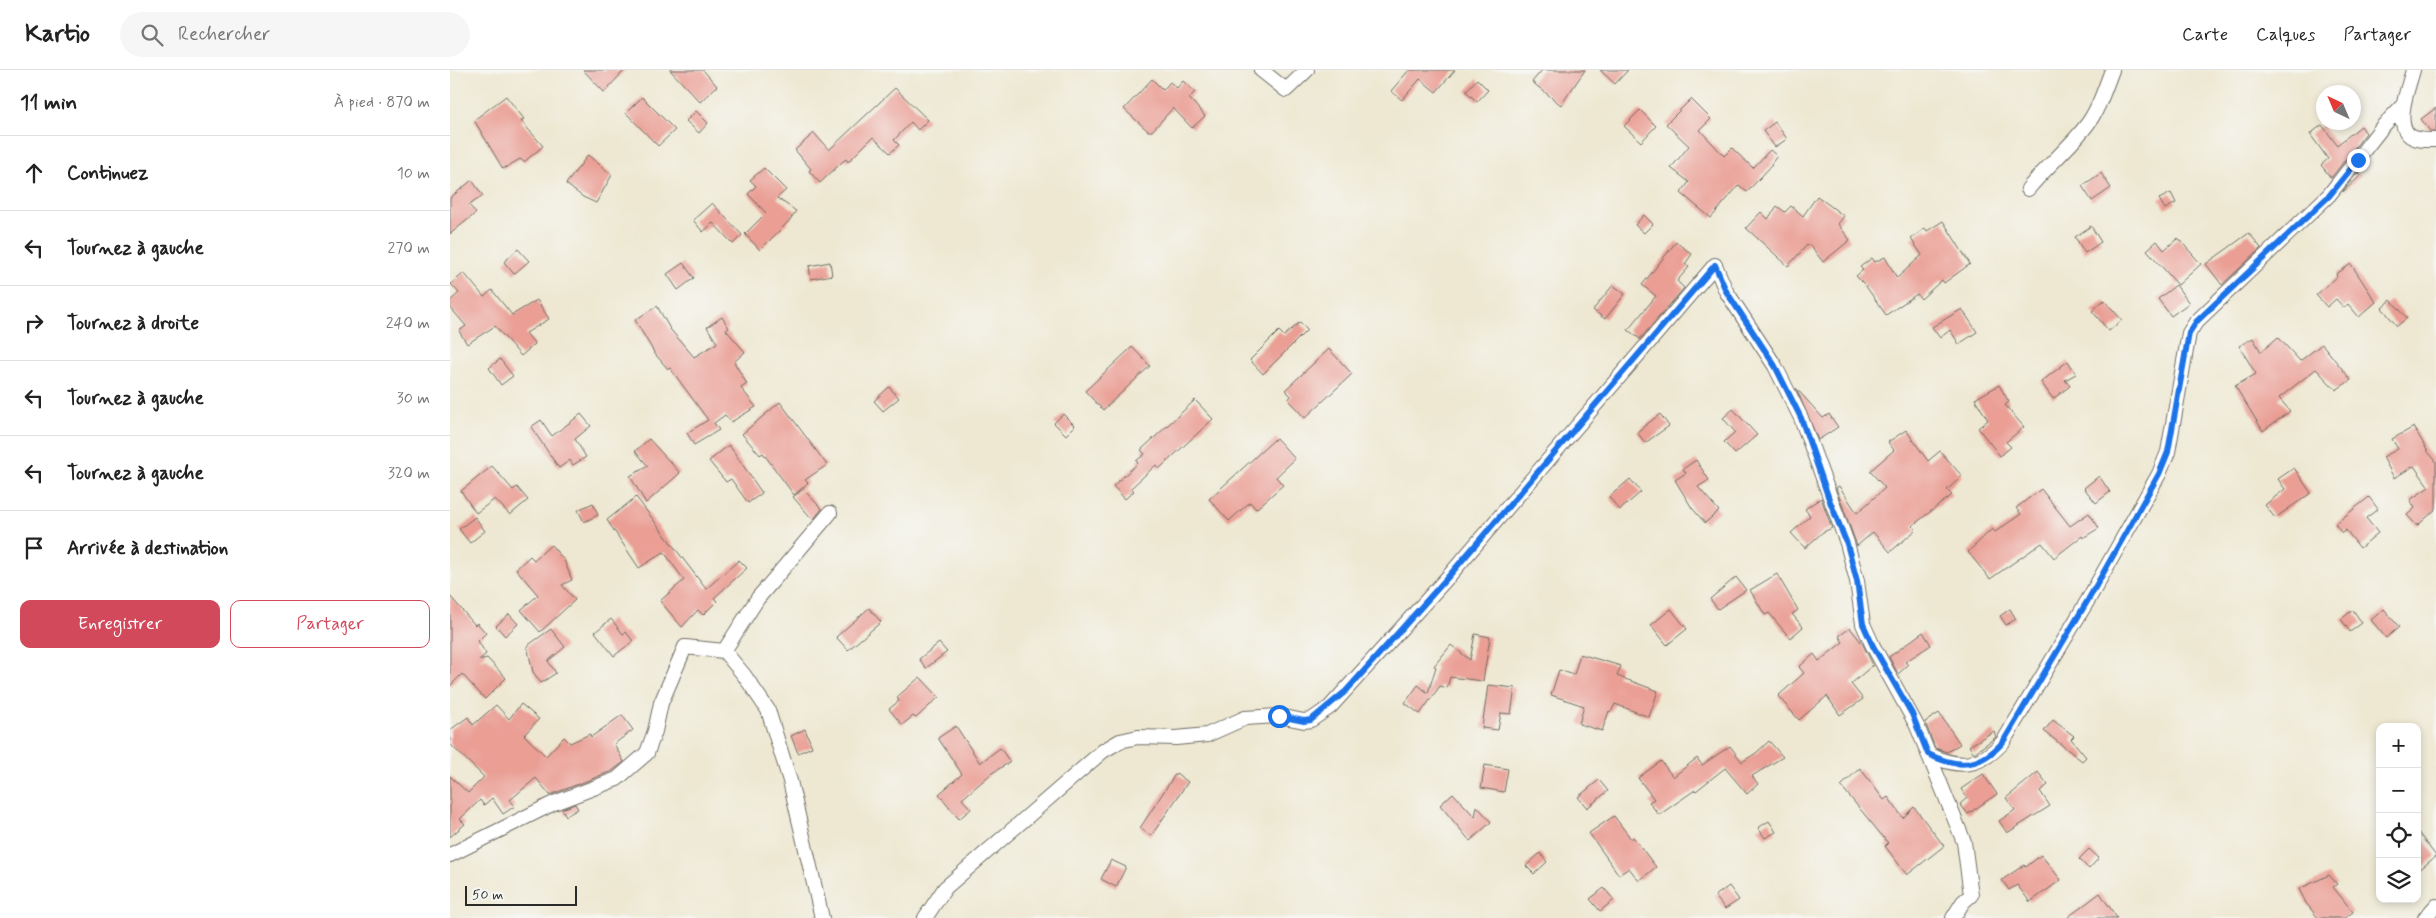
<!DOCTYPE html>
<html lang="fr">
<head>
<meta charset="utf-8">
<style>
  body { margin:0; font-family:Mynerve,sans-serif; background:#f6f6f6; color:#222 }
  .controls { position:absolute; right:15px; bottom:15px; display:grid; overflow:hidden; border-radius:10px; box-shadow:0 2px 8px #0003 }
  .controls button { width:45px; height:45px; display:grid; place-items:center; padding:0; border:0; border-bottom:1px solid #e0e0e0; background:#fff; color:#222; font:25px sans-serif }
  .compass { position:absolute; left:1866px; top:15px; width:45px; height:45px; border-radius:50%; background:#fff; box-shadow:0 2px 8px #0003; rotate:316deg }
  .scale { position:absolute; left:15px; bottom:12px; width:112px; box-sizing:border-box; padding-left:5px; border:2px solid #2b2b2b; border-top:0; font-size:14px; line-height:18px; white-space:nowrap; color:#2b2b2b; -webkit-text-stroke:4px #f6f6f2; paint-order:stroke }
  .stop { position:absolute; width:15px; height:15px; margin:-11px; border:4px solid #1a73e8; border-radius:50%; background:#fff }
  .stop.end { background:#1a73e8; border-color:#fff; box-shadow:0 1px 5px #0008 }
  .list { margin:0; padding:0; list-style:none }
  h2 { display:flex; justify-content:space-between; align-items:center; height:65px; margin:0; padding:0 20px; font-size:21px }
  h2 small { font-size:16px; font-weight:400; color:#767676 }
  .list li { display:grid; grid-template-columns:32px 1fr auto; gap:15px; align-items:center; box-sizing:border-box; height:75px; padding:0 20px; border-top:1px solid #e0e0e0 }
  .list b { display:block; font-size:19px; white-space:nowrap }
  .list em { font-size:16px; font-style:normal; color:#767676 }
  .actions { display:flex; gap:10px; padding:15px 20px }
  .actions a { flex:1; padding:11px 0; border:1px solid #d1495b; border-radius:10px; text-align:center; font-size:18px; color:#d1495b }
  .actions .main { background:#d1495b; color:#fff }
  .icon { flex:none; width:28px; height:28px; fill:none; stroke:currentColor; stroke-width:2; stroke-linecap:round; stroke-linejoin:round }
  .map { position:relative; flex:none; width:1986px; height:848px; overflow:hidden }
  header { display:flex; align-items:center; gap:30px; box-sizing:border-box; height:70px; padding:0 25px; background:#fff; border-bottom:1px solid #e0e0e0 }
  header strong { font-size:24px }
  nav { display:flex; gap:28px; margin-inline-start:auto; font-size:18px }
  .search { width:350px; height:45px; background:#f6f6f6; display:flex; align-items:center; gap:12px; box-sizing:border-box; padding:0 18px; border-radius:28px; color:#767676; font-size:19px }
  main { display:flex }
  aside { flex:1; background:#fff }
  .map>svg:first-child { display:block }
</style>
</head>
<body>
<header>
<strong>Kartio</strong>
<div class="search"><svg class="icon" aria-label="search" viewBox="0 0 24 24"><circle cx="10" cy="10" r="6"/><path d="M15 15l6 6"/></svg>Rechercher</div>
<nav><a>Carte</a><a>Calques</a><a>Partager</a></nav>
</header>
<main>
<aside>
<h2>11 min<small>À pied · 870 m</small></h2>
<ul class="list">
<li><svg class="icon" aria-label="ahead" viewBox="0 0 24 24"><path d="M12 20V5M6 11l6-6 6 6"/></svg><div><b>Continuez</b></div><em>10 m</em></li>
<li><svg class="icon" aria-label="left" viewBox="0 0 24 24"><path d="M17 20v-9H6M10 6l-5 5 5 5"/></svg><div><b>Tournez à gauche</b></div><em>270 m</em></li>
<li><svg class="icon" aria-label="right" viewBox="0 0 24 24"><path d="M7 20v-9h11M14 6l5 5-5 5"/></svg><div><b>Tournez à droite</b></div><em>240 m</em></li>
<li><svg class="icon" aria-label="left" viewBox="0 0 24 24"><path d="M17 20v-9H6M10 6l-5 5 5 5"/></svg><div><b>Tournez à gauche</b></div><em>30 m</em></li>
<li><svg class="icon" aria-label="left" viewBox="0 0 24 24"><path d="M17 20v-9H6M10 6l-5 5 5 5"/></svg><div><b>Tournez à gauche</b></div><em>320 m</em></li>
<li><svg class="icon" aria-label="arrive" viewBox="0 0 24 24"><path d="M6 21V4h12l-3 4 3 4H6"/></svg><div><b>Arrivée à destination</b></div></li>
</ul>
<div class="actions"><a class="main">Enregistrer</a><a>Partager</a></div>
</aside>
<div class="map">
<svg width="1986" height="848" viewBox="0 0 1986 848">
  <rect width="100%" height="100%" fill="#f6f6f2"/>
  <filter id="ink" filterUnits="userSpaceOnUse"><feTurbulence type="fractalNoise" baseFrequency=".02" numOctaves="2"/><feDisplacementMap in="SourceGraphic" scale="10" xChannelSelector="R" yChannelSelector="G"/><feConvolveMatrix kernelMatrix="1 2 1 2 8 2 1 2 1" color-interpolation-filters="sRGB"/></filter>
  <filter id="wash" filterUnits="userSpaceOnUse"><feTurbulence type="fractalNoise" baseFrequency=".0096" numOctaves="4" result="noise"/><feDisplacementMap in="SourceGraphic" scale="20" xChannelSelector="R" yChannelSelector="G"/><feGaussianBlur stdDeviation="1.12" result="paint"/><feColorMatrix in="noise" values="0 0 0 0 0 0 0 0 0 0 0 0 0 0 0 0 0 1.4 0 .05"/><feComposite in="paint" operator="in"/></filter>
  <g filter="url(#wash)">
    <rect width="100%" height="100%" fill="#eee8d2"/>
    <g id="blocks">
      <path fill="#ea9e94" d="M133,0H175L154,22Z
        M220,0H253L267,16L250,32Z
        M959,0H1005L986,22L970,9L952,30L941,21Z
        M1092,0H1135L1111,35L1082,12Z
        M1150,0H1178L1165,14Z
        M702,9L713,20L720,12L727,18L733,11L745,22L739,28L755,46L742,58L723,38L702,61H698L674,39Z
        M1027,9L1038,20L1027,32L1016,21Z
        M445,18L478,50L468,60L461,52L444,70L449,75L440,83L423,67L398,92L396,89L392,92L370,113L359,101L361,99L345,80L364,63L379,80Z
        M56,26L74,49L71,51L93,76L74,92L70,89L53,99L24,50Z
        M192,27L225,60L208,76L176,43Z
        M1241,29L1261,49L1250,60L1274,86L1282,78L1303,98L1320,80L1327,86L1321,94L1322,95L1297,122L1289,115L1261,148L1231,123L1239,112L1221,98L1239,76L1216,54Z
        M1986,38V61H1980L1971,49Z
        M1190,40L1206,56L1191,72L1174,56Z
        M246,41L258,53L249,63L236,51Z
        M1325,52L1337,69L1325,77L1313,61Z
        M1872,55L1887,75L1911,56L1916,63L1881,108L1871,95L1878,89L1860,64Z
        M138,85L162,105L146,133L133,127L116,114Z
        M314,98L336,120L327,128L346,141L339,151L310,180L295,164L316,143L298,124L306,116L300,110Z
        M1908,102L1911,105L1893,122V121Z
        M1651,103L1661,118L1642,131L1632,116Z
        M22,110L33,126L19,135L26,143L0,164V128Z
        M1721,123L1726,133L1715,139L1709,129Z
        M1367,126L1394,146L1388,154L1400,170L1373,192L1360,175H1357L1338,196L1296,158L1311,142L1318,149L1327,136L1335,142L1341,136L1353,146Z
        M262,133L292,165L283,174L263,153L253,162L243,150Z
        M1194,145L1203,154L1194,163L1185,155Z
        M1493,151L1520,194L1494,213L1492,210L1471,229L1467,224L1436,245L1415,215L1406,206L1413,200L1410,197L1422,188L1425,192L1435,187L1447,208L1472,185L1461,169L1475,158L1477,161Z
        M1641,156L1651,172L1635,183L1625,167Z
        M1799,163L1811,178L1772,215L1756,194Z
        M1728,168L1751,194L1728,215L1697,180L1707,171L1714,180Z
        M1226,172L1242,184L1235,194L1239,197L1227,211L1234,218L1190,269L1178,260L1206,226L1192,215Z
        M68,179L79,191L64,204L54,192Z
        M380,192L382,205L361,209L359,196Z
        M233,193L244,208L228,220L217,204Z
        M1901,194L1926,232L1909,247L1898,234L1894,238L1886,229L1877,237L1866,225L1887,207L1886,204Z
        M14,203L34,227L42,220L62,245L87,230L99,249L76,263L85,274L71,286L45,256L17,274L9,261L16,256L0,237V231L9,223L1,214Z
        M1163,215L1175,224L1155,249L1143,240Z
        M1726,215L1739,233L1721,246L1708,229Z
        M1654,230L1672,250L1659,261L1642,241Z
        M1941,230L1957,248L1947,256L1932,238Z
        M207,236L220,259L244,287L267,273L257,257L272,247L279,258L276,260L295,282L284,292L297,314L291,318L306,337L281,352L275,345L264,353L269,360L244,375L237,363L258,350L220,298L218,299L205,284L185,250Z
        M1512,239L1527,262L1509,274L1500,260L1490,268L1482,257Z
        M850,252L857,260L813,304L800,290L829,261L834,266Z
        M1828,267L1850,291L1872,274L1901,310L1886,320L1866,299L1829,328L1840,341L1813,361L1785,316L1806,304L1789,276L1803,268L1811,282Z
        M682,277L700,296L653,340L635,321Z
        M879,279L902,304L855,348L838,330L841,326L835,320Z
        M50,289L63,306L51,315L39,298Z
        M1618,291L1626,304L1615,310L1620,316L1603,329L1591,312Z
        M1549,315L1559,332L1555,335L1574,357L1556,372L1561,377L1550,386L1528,358L1538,350L1525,329Z
        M439,317L449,328L433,341L424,331Z
        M1346,318L1373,348L1379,344L1388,357L1368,370Z
        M745,330L763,349L709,399L706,395L681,418L684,421L675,429L663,416L688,393L686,391L695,384L691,380Z
        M330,332L377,395L355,410L358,413L344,425L313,383L310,385L292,364Z
        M1283,339L1307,365L1285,384L1274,372L1285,362L1273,348Z
        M131,344L141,356L125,369L136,387L123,395L120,390L109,398L81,357L91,350L102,366Z
        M613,344L625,356L616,365L604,353Z
        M1210,344L1219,356L1195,373L1187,362Z
        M1964,357L1978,382L1986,391V439L1967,456L1957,445L1965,438L1960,430L1979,417L1964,396L1944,408L1933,387L1948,379L1942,369Z
        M1456,360L1478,391L1490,381L1512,406L1497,420L1502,425L1462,456L1466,460L1440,482L1423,462L1407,476L1386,418L1389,416L1407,443L1435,418L1420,401L1444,380L1438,372Z
        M826,368L845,389L826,407L833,415L806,439L800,432L779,451L759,429Z
        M199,369L230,403L196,433L180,406L198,396L185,381Z
        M279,375L312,423L298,433L281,409L276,412L259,391Z
        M1246,390L1259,410L1248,417L1269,441L1255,453L1242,438L1225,410L1236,403L1233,399Z
        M42,396L63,420L67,417L78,430L60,445L45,429L26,443L11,421Z
        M1844,398L1861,423L1825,448L1815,435L1835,419L1828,409Z
        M1649,406L1660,422L1646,433L1634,418Z
        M1180,409L1191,422L1170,440L1159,427Z
        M353,419L372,439L363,450L343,427Z
        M1591,419L1620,456L1639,443L1649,458L1633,468L1632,466L1604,488L1592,473L1540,509L1518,482L1542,459L1545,462L1571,444L1566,438Z
        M186,427L256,519L289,490L297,498L264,528L267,531L253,545L248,540L232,557L210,531L234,510L214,482L189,498L157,450Z
        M1919,427L1928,439L1916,448L1928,463L1910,478L1896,460L1892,463L1885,454Z
        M1371,428L1382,458L1373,462L1355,478L1341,463L1360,446L1355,439Z
        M143,433L148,445L134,452L128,440Z
        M25,447L35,461L20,473L9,459Z
        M101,475L114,490L122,510L112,515L125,530L90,562L71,540L88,525L66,499L80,486L84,490Z
        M1327,504L1348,540L1342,544L1353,557L1340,568L1319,543L1315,545L1300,520Z
        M1286,507L1296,520L1268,539L1260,529Z
        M0,526L25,555L27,553L36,563L28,571L36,584L29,590L37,588L56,608L35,629L12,604L0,616Z
        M419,538L431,552L398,580L386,567Z
        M1221,539L1237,559L1217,575L1201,555Z
        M1560,539L1566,549L1556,555L1550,546Z
        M1934,539L1949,557L1936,568L1921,550Z
        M1903,540L1912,553L1900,562L1891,549Z
        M59,544L68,554L55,566L46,556Z
        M161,549L173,564L176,562L183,571L164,586L145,562Z
        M1400,558L1412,573L1423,595L1401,614L1413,629L1390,645L1377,626L1349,650L1328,626L1354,603L1349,597L1364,584L1369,591L1393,572L1389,566Z
        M101,559L115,577L98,591L106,603L91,613L83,602L77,576Z
        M1473,562L1481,575L1455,592L1458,595L1448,604L1439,587Z
        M1025,564L1040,567L1033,611L1000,607L997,618L990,616L970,644L955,633L968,615L978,623L986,597L984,596L1001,575L1020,590Z
        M489,573L497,582L476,598L469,589Z
        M1130,584L1171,596L1167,606L1208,621L1199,647L1165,634L1161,642L1159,641L1152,661L1129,654L1134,636L1101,625L1109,600L1124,605Z
        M470,607L489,627L466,648L463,646L452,655L439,639L449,631L447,627Z
        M1038,615L1065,618L1061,644L1051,643L1048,660L1032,658Z
        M71,634L89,649L74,665L96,686L114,667L120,673L140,664L141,667L172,645L183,660L164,674L174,692L162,701L100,725L86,708L60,730L65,736L53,744L42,728L34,735L30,730L10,749L15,754L0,767V706L18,723L34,707L0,674V660L18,647L23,655L46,635L59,649Z
        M1489,643L1510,674L1497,682L1485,678L1475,652Z
        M1603,650L1624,666L1621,669L1636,687L1632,691L1594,661Z
        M506,656L530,693L550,678L560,692L542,703L512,729L521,739L509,749L489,724L512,704L488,668Z
        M355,659L362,677L348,683L341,666Z
        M1544,661L1546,667L1524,683L1519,676Z
        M1319,671L1333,687L1302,706L1308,714L1297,724L1275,698L1246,721L1245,720L1209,745L1199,732L1204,729L1188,708L1211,691L1223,707L1247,688L1252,695L1280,676L1292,692L1306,683Z
        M1035,695L1058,699L1054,722L1031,718Z
        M1410,698L1434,730L1438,727L1453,748L1464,737L1494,776L1457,805L1435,776L1438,773L1391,716Z
        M1588,702L1598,715L1590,721L1600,736L1557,763L1549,751L1565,740L1556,728Z
        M726,703L738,712L701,766L690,758Z
        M1533,704L1547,724L1518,744L1510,734L1517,728L1511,719Z
        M1149,710L1158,721L1137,738L1128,727Z
        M1003,723L1025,747L1027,736L1041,752L1020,771L990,735Z
        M125,734L128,739L116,746L112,739Z
        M1164,746L1181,769L1183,767L1206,797L1189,811L1179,798L1169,805L1139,763Z
        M1319,751L1326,762L1315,768L1308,758Z
        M1967,761L1986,786L1967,802Z
        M1639,779L1649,788L1639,799L1629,789Z
        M1090,783L1097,792L1084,804L1076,796Z
        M1591,785L1611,810L1580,832L1567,815L1559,820L1552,810L1574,795L1576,797Z
        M661,790L676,797L666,817L651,809Z
        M1879,805L1887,814L1883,817L1903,842L1895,848H1868L1856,833L1849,819Z
        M1279,816L1289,830L1275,839L1265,826Z
        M1154,818L1164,830L1150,841L1140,829Z
        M1650,823L1667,848H1617Z"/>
    </g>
  </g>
  <g filter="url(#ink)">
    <use href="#blocks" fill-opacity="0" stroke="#6f6d65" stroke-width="1"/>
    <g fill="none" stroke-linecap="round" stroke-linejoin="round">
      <g stroke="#6f6d65" stroke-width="16">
        <path id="street" d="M811,0L836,20L857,0
          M1963,0C1959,16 1944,52 1959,65C1966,71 1978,70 1986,70
          M1578,119C1596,97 1619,78 1636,56C1648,41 1655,18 1662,0
          M1265,195L1276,221L1325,296L1351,348L1397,473L1407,511L1413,554L1423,576L1467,656L1514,772L1521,825L1513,832L1503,848
          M1478,684C1508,699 1530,698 1553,672L1638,530L1709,404L1718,382L1739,263L1746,252L1879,125L1933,56L1953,35
          M0,785L104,733L167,709L197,683L205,661L211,633L235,577L274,581
          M372,848L340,711L318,640L294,605L274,581L308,528L380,443
          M475,848L495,818L653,681L670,671L688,667L726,668L757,665L795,648L829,646L854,651L861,650L880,637L998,507L1265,195
          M1975,848L1986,836"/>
      </g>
      <use href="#street" stroke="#fff" stroke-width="14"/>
    </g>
  </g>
  <g fill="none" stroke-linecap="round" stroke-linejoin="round" filter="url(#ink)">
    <path stroke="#1a73e8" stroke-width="6" d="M829,646L854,651L861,650L896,621L998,507L1265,195L1276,221L1325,296L1351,348L1379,429L1397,474L1407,511L1413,554L1423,576L1462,644L1478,684C1508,699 1530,698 1553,672L1638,530L1709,404L1718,382L1739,263L1746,252L1879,126L1908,90"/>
  </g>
</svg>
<div class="controls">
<button>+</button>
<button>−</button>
<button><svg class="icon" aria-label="locate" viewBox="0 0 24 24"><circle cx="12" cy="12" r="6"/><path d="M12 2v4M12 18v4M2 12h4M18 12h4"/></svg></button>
<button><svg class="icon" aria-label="layers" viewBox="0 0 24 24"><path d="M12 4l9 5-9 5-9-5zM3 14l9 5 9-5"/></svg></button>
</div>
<svg class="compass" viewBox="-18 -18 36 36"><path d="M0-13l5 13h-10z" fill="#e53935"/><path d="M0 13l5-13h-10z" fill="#767676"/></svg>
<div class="scale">50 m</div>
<div class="stop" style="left:829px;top:646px"></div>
<div class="stop end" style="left:1908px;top:90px"></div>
</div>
</main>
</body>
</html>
